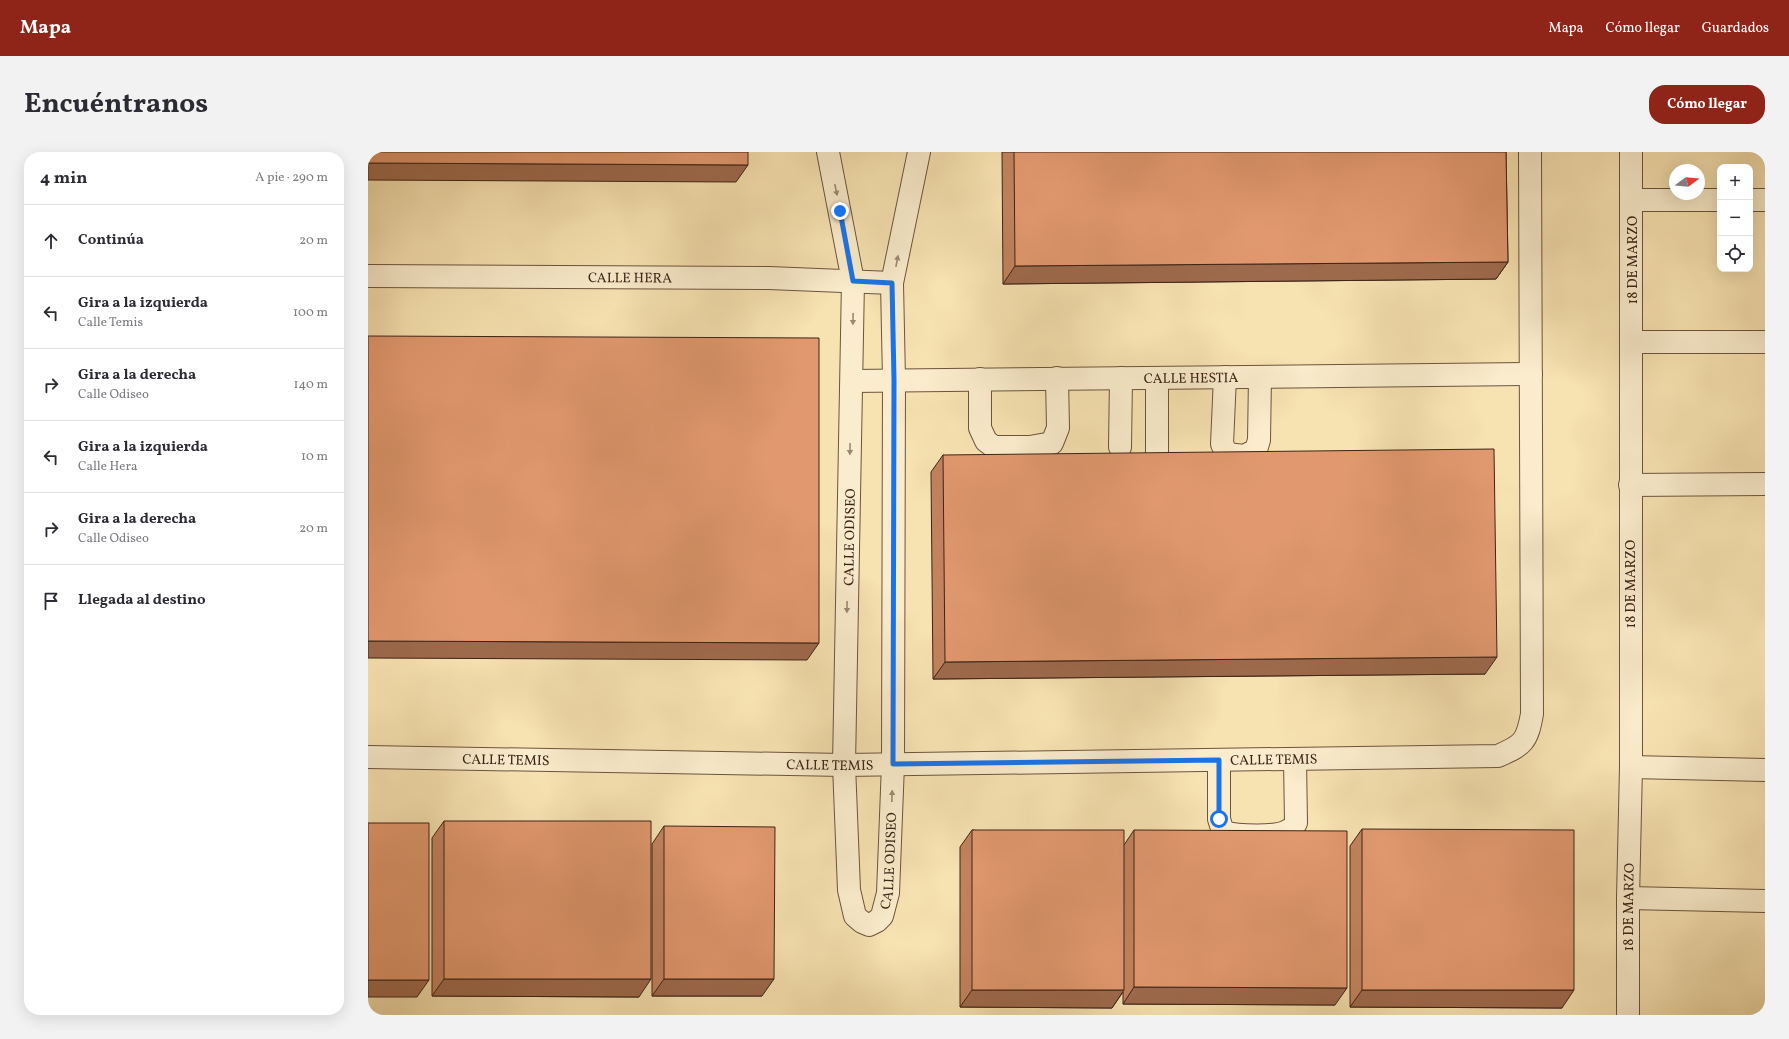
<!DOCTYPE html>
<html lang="es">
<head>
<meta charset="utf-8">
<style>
  body { margin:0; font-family:Vollkorn,serif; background:#f2f2f3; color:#2b2b33 }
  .controls { position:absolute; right:12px; top:12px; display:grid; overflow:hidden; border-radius:8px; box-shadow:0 4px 16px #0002 }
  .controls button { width:36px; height:36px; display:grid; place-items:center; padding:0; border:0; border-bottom:1px solid #e1e1e2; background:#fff; color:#2b2b33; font:20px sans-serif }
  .compass { position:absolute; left:1301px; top:12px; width:36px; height:36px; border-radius:50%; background:#fff; box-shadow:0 4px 16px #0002; rotate:74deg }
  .stop { position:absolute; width:12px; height:12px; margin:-9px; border:3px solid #1a73e8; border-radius:50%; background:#fff }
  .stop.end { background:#1a73e8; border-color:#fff; box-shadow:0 1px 4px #0008 }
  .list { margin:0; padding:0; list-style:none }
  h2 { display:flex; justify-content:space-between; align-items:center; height:52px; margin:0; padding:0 16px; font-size:17px }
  h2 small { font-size:13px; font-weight:400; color:#7c7c81 }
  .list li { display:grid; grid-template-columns:26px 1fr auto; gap:12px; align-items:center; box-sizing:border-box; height:72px; padding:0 16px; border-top:1px solid #e1e1e2 }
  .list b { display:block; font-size:15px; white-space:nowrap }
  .list p { margin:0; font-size:13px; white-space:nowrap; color:#7c7c81 }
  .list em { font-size:13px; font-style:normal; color:#7c7c81 }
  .icon { flex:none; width:22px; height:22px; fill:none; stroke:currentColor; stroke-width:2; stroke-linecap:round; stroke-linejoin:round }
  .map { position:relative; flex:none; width:1397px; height:863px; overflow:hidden; border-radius:16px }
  header { display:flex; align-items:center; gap:24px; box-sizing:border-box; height:56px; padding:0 20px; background:#8f2418; color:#fff }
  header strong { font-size:19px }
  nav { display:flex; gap:22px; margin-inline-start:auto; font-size:14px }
  .intro { display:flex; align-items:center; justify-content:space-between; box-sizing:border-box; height:96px; padding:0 24px }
  h1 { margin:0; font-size:28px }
  .button { padding:10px 18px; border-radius:16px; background:#8f2418; color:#fff; font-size:14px; font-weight:700 }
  main { display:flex; gap:24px; padding:0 24px }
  aside { flex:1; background:#fff; border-radius:16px; box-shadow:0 4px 16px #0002 }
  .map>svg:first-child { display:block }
</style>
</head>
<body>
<header>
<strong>Mapa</strong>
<nav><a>Mapa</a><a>Cómo llegar</a><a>Guardados</a></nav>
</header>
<div class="intro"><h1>Encuéntranos</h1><a class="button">Cómo llegar</a></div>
<main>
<aside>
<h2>4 min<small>A pie · 290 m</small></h2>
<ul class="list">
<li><svg class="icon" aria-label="ahead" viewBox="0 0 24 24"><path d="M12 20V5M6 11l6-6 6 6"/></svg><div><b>Continúa</b></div><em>20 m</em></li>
<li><svg class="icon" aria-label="left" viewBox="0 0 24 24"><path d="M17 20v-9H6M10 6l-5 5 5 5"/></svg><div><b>Gira a la izquierda</b><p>Calle Temis</p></div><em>100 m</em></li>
<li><svg class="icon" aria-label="right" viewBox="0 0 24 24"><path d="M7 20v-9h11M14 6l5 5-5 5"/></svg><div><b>Gira a la derecha</b><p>Calle Odiseo</p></div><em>140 m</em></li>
<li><svg class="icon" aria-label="left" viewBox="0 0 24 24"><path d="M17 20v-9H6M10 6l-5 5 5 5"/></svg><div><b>Gira a la izquierda</b><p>Calle Hera</p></div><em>10 m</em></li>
<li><svg class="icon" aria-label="right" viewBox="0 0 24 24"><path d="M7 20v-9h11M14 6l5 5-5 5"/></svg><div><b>Gira a la derecha</b><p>Calle Odiseo</p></div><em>20 m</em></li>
<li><svg class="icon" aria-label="arrive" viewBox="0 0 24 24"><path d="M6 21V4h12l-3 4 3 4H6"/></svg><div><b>Llegada al destino</b></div></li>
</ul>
</aside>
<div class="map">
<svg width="1397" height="863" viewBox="0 0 1397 863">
  <rect width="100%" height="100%" fill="#f7e2b1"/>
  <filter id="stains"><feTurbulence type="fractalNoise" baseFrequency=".005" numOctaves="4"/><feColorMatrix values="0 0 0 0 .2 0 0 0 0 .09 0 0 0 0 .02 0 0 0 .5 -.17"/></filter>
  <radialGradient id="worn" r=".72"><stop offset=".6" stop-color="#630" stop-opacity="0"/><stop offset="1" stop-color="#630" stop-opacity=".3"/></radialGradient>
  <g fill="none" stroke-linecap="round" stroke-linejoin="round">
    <g stroke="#6c543e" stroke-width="24">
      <g id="minor">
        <path id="s1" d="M460,0L485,129L476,613L481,738L487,764L494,770L501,773L509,769L514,764L520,741L525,612L526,228L524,131L551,0"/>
        <path d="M1264,48H1352"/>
        <path d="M1382,48H1397"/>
        <path id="s2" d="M0,124L401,126L524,131"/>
        <path d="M1264,190H1397"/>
        <path d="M857,225L854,292L859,302L876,304L888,298L891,288L892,225"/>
        <path d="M612,227V276L618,289L626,295H662L684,291L690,276L689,226"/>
        <path id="s3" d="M484,229L1163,222"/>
        <path d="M752,295L753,226"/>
        <path d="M789,300V226"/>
        <path d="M1262,333L1397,332"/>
        <path id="s4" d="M0,605L476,613L1130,604C1155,593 1159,590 1164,562L1162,0"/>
        <path d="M851,608V667L855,680C868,684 910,686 921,678C924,677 926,674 928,671L927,607"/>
        <path d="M1263,615L1397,618"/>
        <path d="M1260,746L1397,749"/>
        <path id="s5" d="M1260,863V746L1263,615V0"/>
      </g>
    </g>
    <use href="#minor" stroke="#faeccc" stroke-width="22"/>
  </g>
  <path fill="#c2835f" stroke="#3d2418" d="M634,0H1138L1140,110L1128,127L635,132Z
    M575,303L1117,522L565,527L563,320Z
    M76,669L271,845L64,844V686Z
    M296,674L394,844H284V692Z
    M994,677L1194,856L982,855V694Z
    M604,678L756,693L766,678L967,853L755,852V840L744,856L592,855V695Z"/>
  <path fill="#9e6a4d" stroke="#3d2418" d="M0,11L380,13L368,30L0,28Z
    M1140,110L1128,127L635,132L647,114Z
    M0,489L451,491L439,508L0,506Z
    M1129,505L1117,522L565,527L577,510Z
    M76,827H283L271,845L64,844Z
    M296,827H406L394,844H284Z
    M0,828H61L49,845H0Z
    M766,835L979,836L967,853L755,852Z
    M604,838H756L744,856L592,855Z
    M994,838H1206L1194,856L982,855Z"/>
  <path fill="#e1986e" stroke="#3d2418" d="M0,0H380V13L0,11Z
    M646,0H1138L1140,110L647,114Z
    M0,184L451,186V491L0,489Z
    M1126,297L1129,505L577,510L575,303Z
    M76,669H283V827H76Z
    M0,671H61V828H0Z
    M296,674L407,675L406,827H296Z
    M994,677L1206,678V838H994Z
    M604,678H756V838H604Z
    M766,678L979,679V836L766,835Z"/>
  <defs><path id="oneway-solid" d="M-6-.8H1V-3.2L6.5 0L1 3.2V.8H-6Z"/></defs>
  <g fill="#9c8872">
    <use href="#oneway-solid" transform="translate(468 38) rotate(78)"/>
    <use href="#oneway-solid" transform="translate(529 109) rotate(-79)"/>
    <use href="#oneway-solid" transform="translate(485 167) rotate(91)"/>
    <use href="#oneway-solid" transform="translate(482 297) rotate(91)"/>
    <use href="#oneway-solid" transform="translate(479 455) rotate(91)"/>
    <use href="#oneway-solid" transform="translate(524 644) rotate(-88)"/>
  </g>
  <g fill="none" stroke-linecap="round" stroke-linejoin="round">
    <path stroke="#1a73e8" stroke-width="5" d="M472,59L485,129L524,131L526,228L525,612L851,608V667"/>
  </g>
  <g text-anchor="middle" stroke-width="3.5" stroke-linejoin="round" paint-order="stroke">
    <g font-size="14" fill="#3d2418" stroke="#faeccc">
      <text transform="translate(1264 108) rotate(-90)" y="5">18 DE MARZO</text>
      <text dy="5" stroke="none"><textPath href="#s2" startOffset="262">CALLE HERA</textPath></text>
      <text dy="5" stroke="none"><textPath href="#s3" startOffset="339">CALLE HESTIA</textPath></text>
      <text transform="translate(481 385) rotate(-89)" y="5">CALLE ODISEO</text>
      <text transform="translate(1262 432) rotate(-90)" y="5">18 DE MARZO</text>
      <text dy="5" stroke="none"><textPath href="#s4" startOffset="138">CALLE TEMIS</textPath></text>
      <text dy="5" stroke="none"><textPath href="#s4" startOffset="906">CALLE TEMIS</textPath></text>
      <text dy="5" stroke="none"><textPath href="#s4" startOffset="462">CALLE TEMIS</textPath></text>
      <text dy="5" stroke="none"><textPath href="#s1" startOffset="856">CALLE ODISEO</textPath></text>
      <text dy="5" stroke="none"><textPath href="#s5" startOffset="108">18 DE MARZO</textPath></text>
    </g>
  </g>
  <rect width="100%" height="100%" filter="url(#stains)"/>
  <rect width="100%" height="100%" fill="url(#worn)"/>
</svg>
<div class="controls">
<button>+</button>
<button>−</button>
<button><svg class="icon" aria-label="locate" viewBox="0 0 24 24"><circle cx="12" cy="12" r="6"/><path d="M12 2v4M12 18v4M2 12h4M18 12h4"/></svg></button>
</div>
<svg class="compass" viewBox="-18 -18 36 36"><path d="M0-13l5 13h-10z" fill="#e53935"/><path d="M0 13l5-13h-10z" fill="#7c7c81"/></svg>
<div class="stop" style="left:851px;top:667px"></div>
<div class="stop end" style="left:472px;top:59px"></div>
</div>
</main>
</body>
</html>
